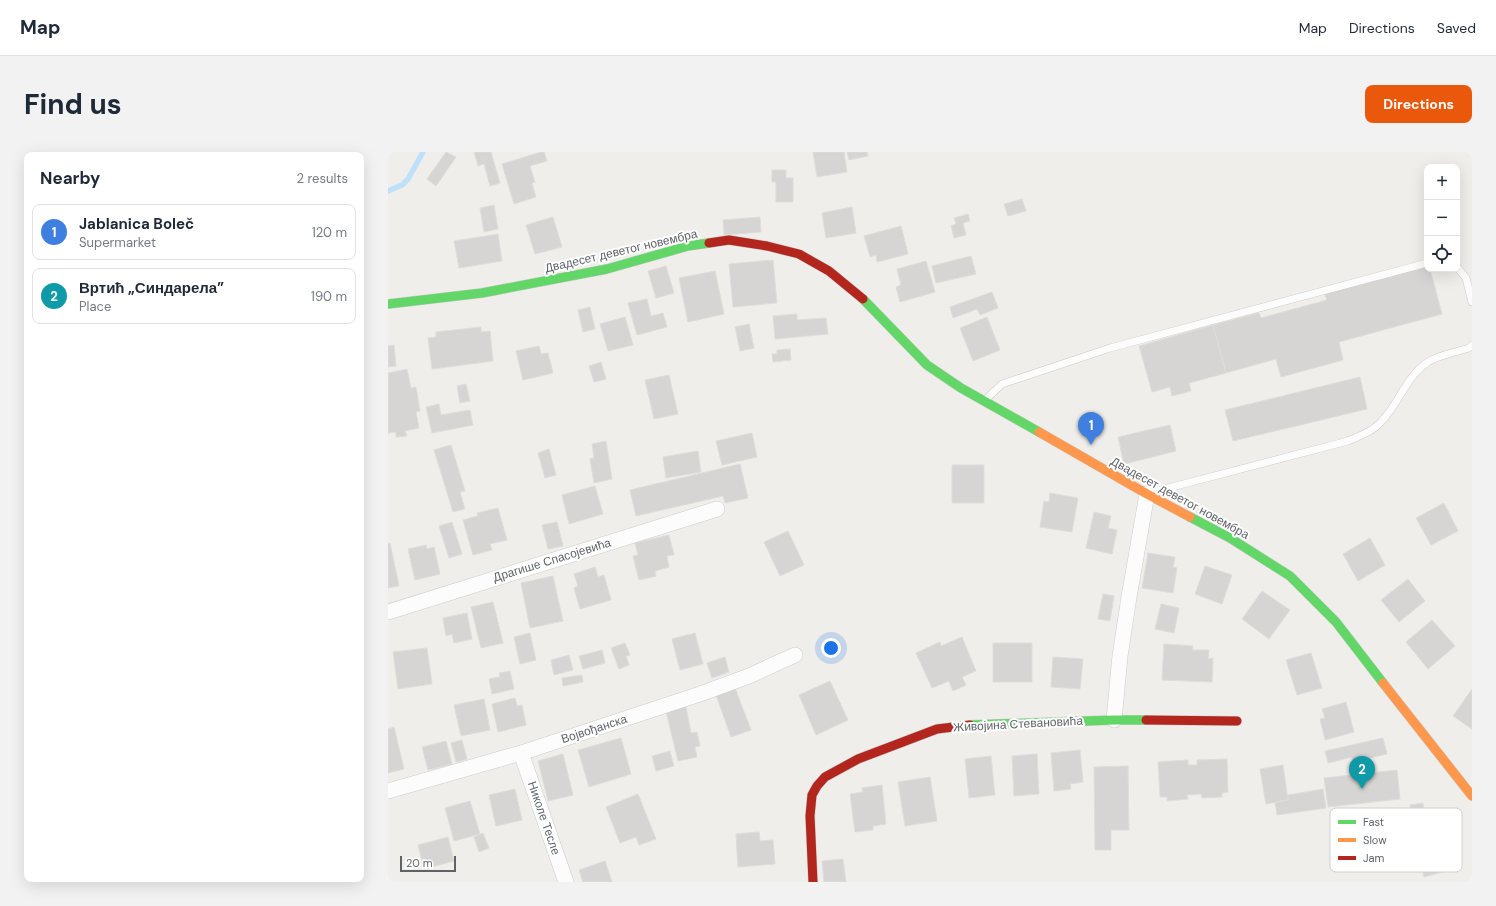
<!DOCTYPE html>
<html lang="en">
<head>
<meta charset="utf-8">
<style>
  body { margin:0; font-family:"DM Sans",sans-serif; background:#f2f2f3; color:#1f2937 }
  .controls { position:absolute; right:12px; top:12px; display:grid; overflow:hidden; border-radius:8px; box-shadow:0 4px 16px #0002 }
  .controls button { width:36px; height:36px; display:grid; place-items:center; padding:0; border:0; border-bottom:1px solid #e0e1e3; background:#fff; color:#1f2937; font:20px sans-serif }
  .scale { position:absolute; left:12px; bottom:10px; width:56px; box-sizing:border-box; padding-left:4px; border:2px solid #5f6368; border-top:0; font-size:11px; line-height:14px; white-space:nowrap; color:#5f6368; -webkit-text-stroke:3px #fff; paint-order:stroke }
  .you { position:absolute; left:443px; top:496px; width:14px; height:14px; margin:-10px; border:3px solid #fff; border-radius:50%; background:#1a73e8; box-shadow:0 0 0 6px #1a73e833 }
  .badge { display:grid; place-items:center; width:26px; height:26px; border-radius:50%; background:#ea580c; color:#fff; font-size:13px; font-weight:700 }
  .pin { position:absolute; translate:-50% -33px; filter:drop-shadow(0 1px 2px #0008) }
  .pin::after { content:''; position:absolute; top:21px; width:14px; height:12px; background:inherit; clip-path:polygon(0 0,100% 0,50% 100%) }
  .list { margin:0; padding:0; list-style:none }
  h2 { display:flex; justify-content:space-between; align-items:center; height:52px; margin:0; padding:0 16px; font-size:17px }
  h2 small { font-size:13px; font-weight:400; color:#747a83 }
  .list li { display:grid; grid-template-columns:26px 1fr auto; gap:12px; align-items:center; box-sizing:border-box; height:56px; margin:0 8px 8px; padding:0 8px; border:1px solid #e0e1e3; border-radius:8px }
  .list b { display:block; font-size:15px; white-space:nowrap }
  .list p { margin:0; font-size:13px; white-space:nowrap; color:#747a83 }
  .list em { font-size:13px; font-style:normal; color:#747a83 }
  .icon { flex:none; width:22px; height:22px; fill:none; stroke:currentColor; stroke-width:2; stroke-linecap:round; stroke-linejoin:round }
  .map { position:relative; flex:none; width:1084px; height:730px; overflow:hidden; border-radius:8px }
  header { display:flex; align-items:center; gap:24px; box-sizing:border-box; height:56px; padding:0 20px; background:#fff; border-bottom:1px solid #e0e1e3 }
  header strong { font-size:19px }
  nav { display:flex; gap:22px; margin-inline-start:auto; font-size:14px }
  .intro { display:flex; align-items:center; justify-content:space-between; box-sizing:border-box; height:96px; padding:0 24px }
  h1 { margin:0; font-size:28px }
  .button { padding:10px 18px; border-radius:8px; background:#ea580c; color:#fff; font-size:14px; font-weight:700 }
  main { display:flex; gap:24px; padding:0 24px }
  aside { flex:1; background:#fff; border-radius:8px; box-shadow:0 4px 16px #0002 }
  .map>svg:first-child { display:block }
</style>
</head>
<body>
<header>
<strong>Map</strong>
<nav><a>Map</a><a>Directions</a><a>Saved</a></nav>
</header>
<div class="intro"><h1>Find us</h1><a class="button">Directions</a></div>
<main>
<aside>
<h2>Nearby<small>2 results</small></h2>
<ul class="list">
<li><span class="badge" style="background:#3f7fe0">1</span><div><b>Jablanica Boleč</b><p>Supermarket</p></div><em>120 m</em></li>
<li><span class="badge" style="background:#0f9aa8">2</span><div><b>Вртић „Синдарела”</b><p>Place</p></div><em>190 m</em></li>
</ul>
</aside>
<div class="map">
<svg width="1084" height="730" viewBox="0 0 1084 730">
  <rect width="100%" height="100%" fill="#efeeea"/>
  <g fill="none" stroke-linecap="round" stroke-linejoin="round">
    <path stroke="#bfe0f9" stroke-width="5.5" d="M0,39L14,33L20,27L35,0"/>
  </g>
  <path fill="#d6d5d3" stroke="#deddd9" d="M58,0L68,5L48,34L39,27Z
    M86,0H103L112,31L102,34L96,12L90,14Z
    M153,0H156L159,9L142,14L147,30L144,31L148,45L126,52L114,12Z
    M425,0H456L459,20L429,25Z
    M459,0H479L480,4L461,8Z
    M384,18H398V26H405V50H388V30H384Z
    M634,47L638,59L620,64L616,52Z
    M106,53L110,77L96,80L92,56Z
    M464,55L468,81L438,86L434,61Z
    M580,62L582,69L575,71L578,83L566,86L563,74L568,72L566,66Z
    M165,65L174,95L147,102L138,73Z
    M372,65L373,80L336,83L335,68Z
    M513,74L520,102L489,110L488,103L482,105L476,84Z
    M110,82L114,109L71,116L66,89Z
    M583,104L588,122L548,131L544,114Z
    M385,108L389,151L345,155L341,112Z
    M538,109L547,140L512,150L508,135L513,133L509,117Z
    M1039,113V117H1042L1054,162L951,190L955,208L893,225L888,207L838,221L825,173L871,161L873,166L939,148L936,141Z
    M278,114L286,141L268,146L260,119Z
    M327,119L336,162L300,170L291,126Z
    M604,140L610,156L592,163L589,157L565,166L562,155Z
    M259,147L263,164L275,161L279,175L249,183L240,151Z
    M202,155L207,177L195,180L190,158Z
    M409,162V168L438,166L440,182L387,187L385,164Z
    M237,165L245,193L220,199L212,172Z
    M599,165L612,198L585,209L572,176Z
    M361,172L366,196L352,199L347,175Z
    M825,173L838,221L801,231L803,239L784,244L782,235L764,240L751,194Z
    M93,175V180L102,179L105,209L44,217L40,186L48,185V180Z
    M6,193L8,214L0,215V194Z
    M151,194L153,202L160,201L165,221L135,228L128,199Z
    M402,197L403,208L385,210L384,202H389V198Z
    M213,210L218,227L206,230L201,214Z
    M19,217L23,236L28,235L32,259L28,260L31,276L17,279L19,284L8,285V280L0,281V221Z
    M281,223L290,262L266,267L257,228Z
    M972,225L979,257L845,289L837,258Z
    M78,232L82,249L72,251L69,234Z
    M51,252L53,263L82,258L85,273L44,281L38,255Z
    M782,273L788,299L736,312L730,285Z
    M364,281L369,305L334,313L328,289Z
    M218,289L224,327L206,331L202,307L206,306L204,292Z
    M63,293L77,339L72,340L77,357L65,360L46,298Z
    M161,297L168,323L157,326L150,301Z
    M310,299L313,320L278,326L275,305Z
    M352,312L360,346L337,351L335,344L248,364L242,338Z
    M564,313H596V351H564Z
    M207,334L215,362L181,372L174,343Z
    M662,341L690,346L684,380L652,375L656,349L661,350Z
    M1056,351L1070,379L1043,393L1028,366Z
    M110,356L119,388L102,392L104,398L85,403L75,368L90,364L89,361Z
    M706,360L723,364L720,376L729,378L724,402L698,396Z
    M64,370L74,402L61,406L51,374Z
    M169,370L175,394L160,397L154,373Z
    M400,379L416,413L392,424L376,390Z
    M281,383L286,403L279,404L281,415L267,419L268,424L251,428L245,404L250,403L247,391Z
    M982,386L997,413L970,429L955,402Z
    M2,391L11,434L0,436V392Z
    M38,393L39,397L46,395L52,422L27,428L20,397Z
    M760,401L787,405L785,415L789,416L785,441L754,436Z
    M817,414L844,423L834,452L807,442Z
    M207,415L210,425L216,423L223,448L192,457L186,436L190,434L186,422Z
    M165,424L175,469L142,476L133,431Z
    M1020,427L1037,449L1011,470L993,448Z
    M874,439L902,458L881,487L854,467Z
    M715,442L726,444L722,469L710,467Z
    M105,450L115,491L93,496L83,455Z
    M773,452L791,456L786,481L767,477Z
    M79,461L84,487L66,491L64,482L58,484L55,466Z
    M1044,468L1067,494L1040,517L1018,490Z
    M142,481L148,508L132,512L126,485Z
    M307,481L315,512L292,518L284,487Z
    M574,485L588,519L574,525L578,533L565,539L561,529L544,536L528,501L552,490L553,494Z
    M237,491L242,503L238,504L241,513L231,517L223,496Z
    M605,491H644V530H605Z
    M776,492L805,494L804,498H821L820,507L825,506L824,530L774,528Z
    M39,496L44,532L10,537L5,500Z
    M214,498L217,511L195,517L191,504Z
    M923,501L934,536L909,543L898,508Z
    M181,503L185,518L166,523L163,508Z
    M337,505L341,520L324,526L319,511Z
    M665,505L695,507L692,537L663,535Z
    M122,519L126,537L104,542L101,527L112,525L111,521Z
    M194,523L195,530L175,534L174,526Z
    M442,529L460,568L428,583L411,543Z
    M347,536L363,578L343,585L328,543Z
    M1084,537V577L1065,564Z
    M127,546L129,554L134,553L138,573L110,580L104,552Z
    M96,547L102,578L73,584L66,553Z
    M958,550L966,580L937,588L932,567L937,566L934,557Z
    M298,555L303,581L309,580L312,594L307,595L309,605L290,609L278,559Z
    M6,575L16,617L0,621V577Z
    M233,586L243,622L201,635L190,598Z
    M995,586L999,602L965,610L964,605L940,611L937,599Z
    M74,588L79,607L68,610L63,591Z
    M58,589L64,612L40,618L34,595Z
    M692,598L695,630L682,632L683,637L666,639L663,601Z
    M282,599L286,614L268,619L264,604Z
    M175,602L185,643L160,649L150,609Z
    M649,602L651,642L626,644L624,604Z
    M603,604L607,643L581,646L577,607Z
    M839,607L840,640L834,641V645L814,646L813,642L799,643L800,647L779,649V645H772L770,610L800,608V613H809V608Z
    M895,613L900,648L878,652L872,617Z
    M740,614L741,678H723V698H707L706,615Z
    M1009,618L1012,647L940,655L936,626Z
    M542,625L549,669L517,674L510,630Z
    M494,633L498,672L485,674V678L467,680L462,642L475,640L474,636Z
    M127,637L134,668L108,674L101,643Z
    M935,637L938,656L889,663L887,650L900,648V643Z
    M250,642L268,687L251,693L248,685L232,691L218,655Z
    M82,649L92,682L66,689L57,656Z
    M1035,651L1039,680L1019,683L1016,661L1023,660L1022,653Z
    M371,680L372,689L385,688L387,712L350,715L348,682Z
    M95,681L101,696L91,700L86,685Z
    M1060,683L1069,716L1036,725L1029,698L1037,696L1035,690Z
    M60,685L66,709L36,717L30,693Z
    M455,707L458,730H436L434,709Z
    M217,709L224,730H195L191,718Z"/>
  <g fill="none" stroke-linecap="round" stroke-linejoin="round">
    <g stroke="#cbcccc" stroke-width="8">
      <path id="lane" d="M1069,115L1078,126L1084,150
        M597,248L614,232L722,196L1039,111
        M765,340L960,289C971,284 984,280 992,271C1011,253 1017,225 1040,210C1050,203 1069,200 1081,196L1084,193"/>
    </g>
    <g stroke="#cbcccc" stroke-width="16">
      <path id="street" d="M0,460L329,357
        M726,568L732,504L741,445L759,342
        M133,601L178,730
        M0,639L133,601L312,542L361,524L407,503"/>
    </g>
    <g stroke="#cacacb" stroke-width="10">
      <path id="fast" d="M475,147L539,213L573,236L651,280
        M0,152L94,141L219,117L300,94L321,91
        M802,365L842,386L902,424L948,470L995,531
        M582,573L726,568H758"/>
    </g>
    <g stroke="#cacacb" stroke-width="10">
      <path id="slow" d="M651,280L759,342L802,365
        M995,531L1084,644"/>
    </g>
    <g stroke="#cacacb" stroke-width="10">
      <path id="jam" d="M321,91L341,88L379,94L411,102L441,119L475,147
        M758,568L849,569
        M425,730L422,664L424,643L429,634L437,625L470,607L549,577L582,573"/>
    </g>
    <use href="#lane" stroke="#fdfcfc" stroke-width="7"/>
    <use href="#street" stroke="#fdfcfc" stroke-width="15"/>
    <use href="#fast" stroke="#63d668" stroke-width="9"/>
    <use href="#slow" stroke="#ff974d" stroke-width="9"/>
    <use href="#jam" stroke="#b3261e" stroke-width="9"/>
  </g>
  <g text-anchor="middle" stroke-width="4" stroke-linejoin="round" paint-order="stroke">
    <g font-size="12" fill="#5f6368" stroke="#fff">
      <text transform="translate(233 99) rotate(-13)" y="4">Двадесет деветог новембра</text>
      <text transform="translate(792 346) rotate(29)" y="4">Двадесет деветог новембра</text>
      <text transform="translate(164 408) rotate(-17)" y="4">Драгише Спасојевића</text>
      <text transform="translate(630 572) rotate(-3)" y="4">Живојина Стевановића</text>
      <text transform="translate(206 577) rotate(-18)" y="4">Војвођанска</text>
      <text transform="translate(156 666) rotate(71)" y="4">Николе Тесле</text>
    </g>
  </g>
  <rect x="942" y="656" width="132" height="64" rx="6" fill="#fff" stroke="#cfd0d2" stroke-width="1"/>
  <rect x="950" y="668" width="18" height="4" fill="#63d668"/>
  <rect x="950" y="686" width="18" height="4" fill="#ff974d"/>
  <rect x="950" y="704" width="18" height="4" fill="#b3261e"/>
  <g font-size="11" fill="#5f6368">
    <text x="975" y="674">Fast</text>
    <text x="975" y="692">Slow</text>
    <text x="975" y="710">Jam</text>
  </g>
</svg>
<div class="controls">
<button>+</button>
<button>−</button>
<button><svg class="icon" aria-label="locate" viewBox="0 0 24 24"><circle cx="12" cy="12" r="6"/><path d="M12 2v4M12 18v4M2 12h4M18 12h4"/></svg></button>
</div>
<div class="scale">20 m</div>
<div class="you"></div>
<div class="pin badge" style="left:703px;top:293px;background:#3f7fe0">1</div>
<div class="pin badge" style="left:974px;top:637px;background:#0f9aa8">2</div>
</div>
</main>
</body>
</html>
